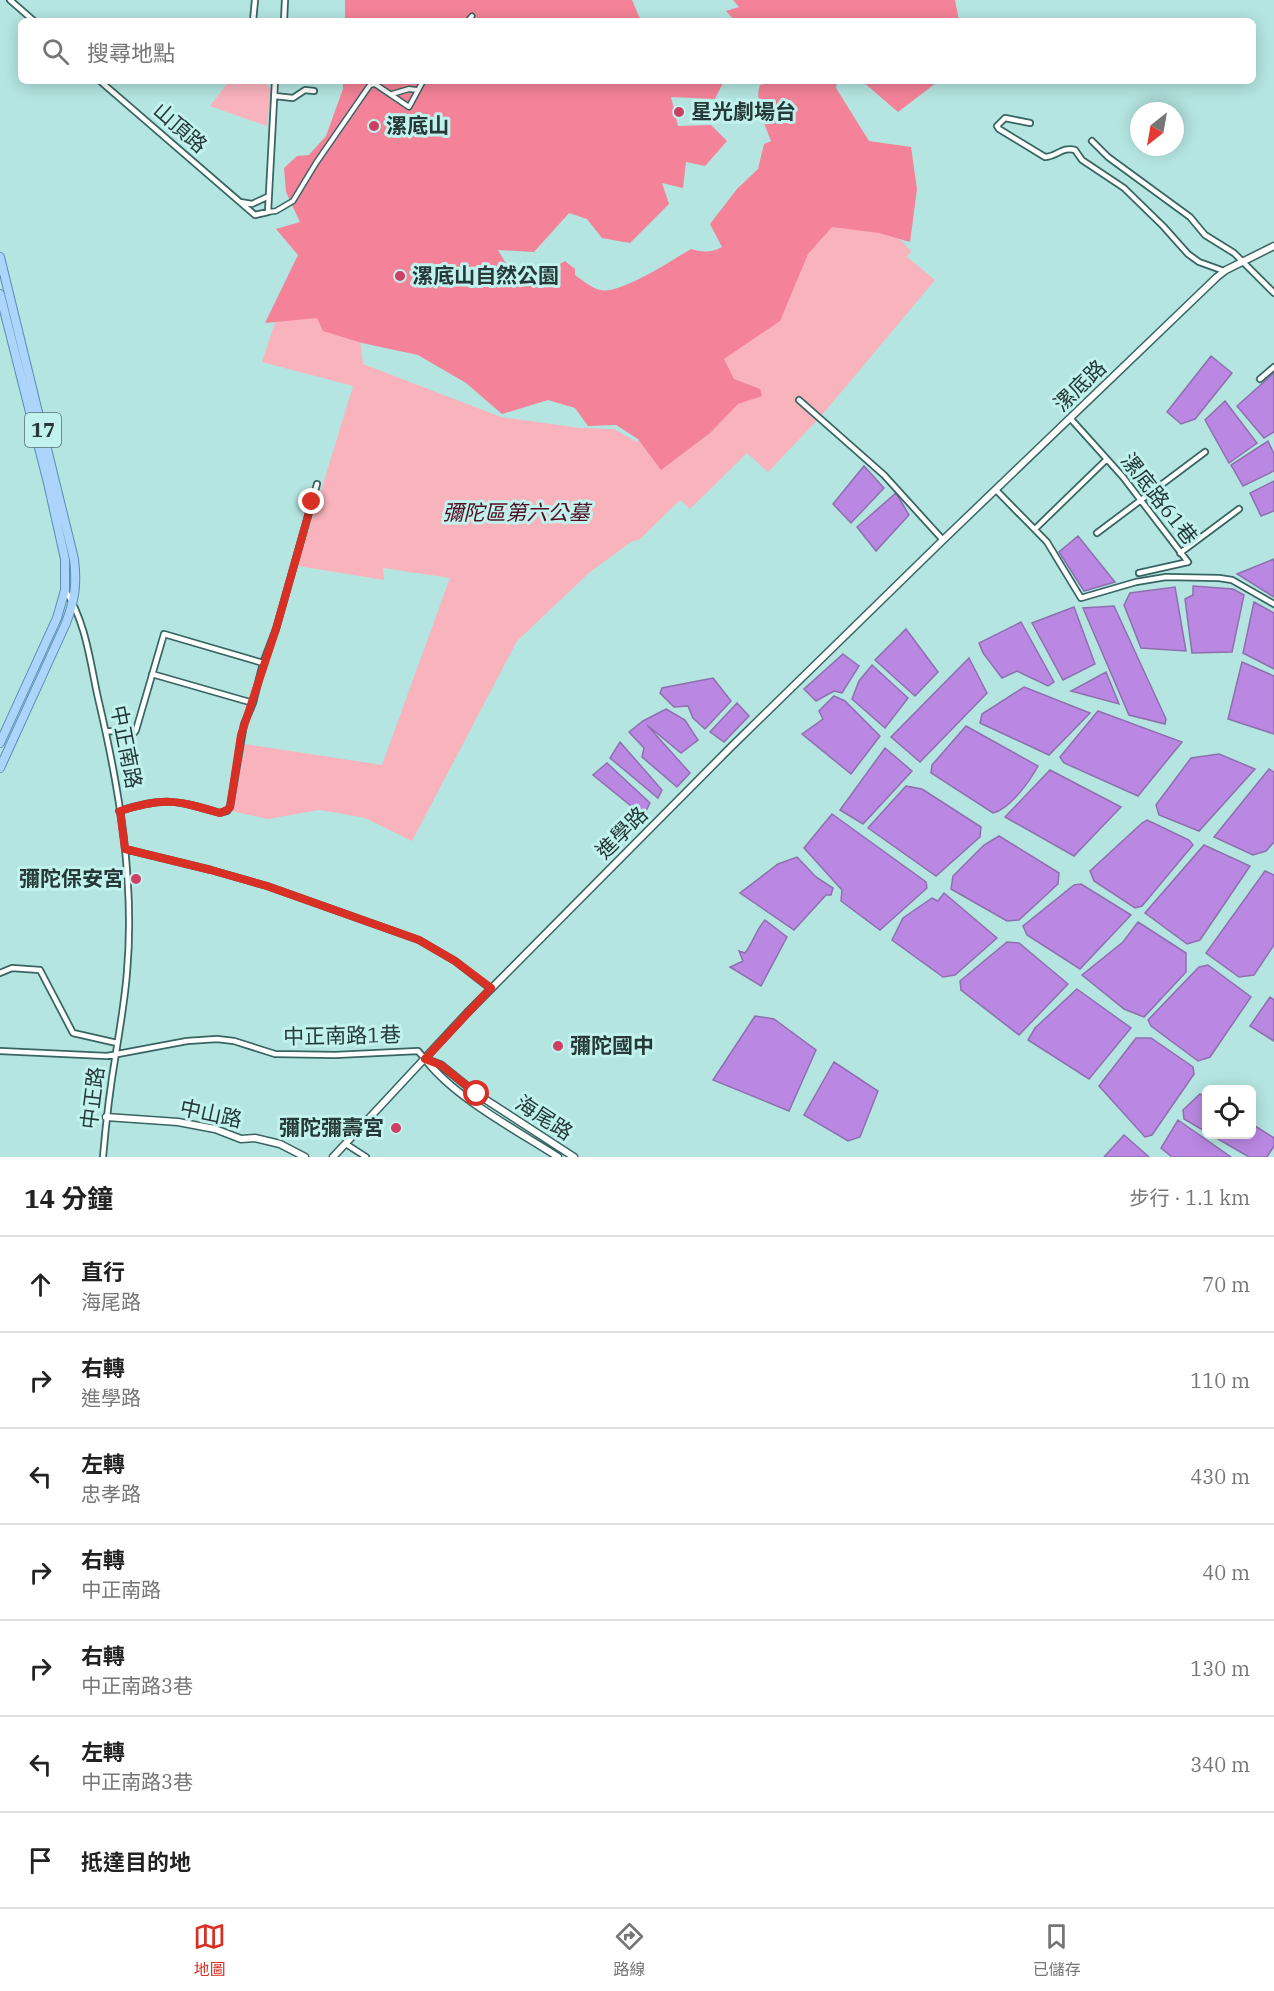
<!DOCTYPE html>
<html lang="zh-TW">
<head>
<meta charset="utf-8">
<style>
  body { margin:0; font-family:"IBM Plex Serif","Noto Sans TC",serif; background:#f2f2f2; color:#222 }
  .controls { position:absolute; right:18px; bottom:18px; display:grid; overflow:hidden; border-radius:9px; box-shadow:0 3px 15px #0003 }
  .controls button { width:54px; height:54px; display:grid; place-items:center; padding:0; border:0; border-bottom:2px solid #e0e0e0; background:#fff; color:#222; font:30px sans-serif }
  .compass { position:absolute; left:1130px; top:102px; width:54px; height:54px; border-radius:50%; background:#fff; box-shadow:0 3px 15px #0003; rotate:211deg }
  .stop { position:absolute; width:18px; height:18px; margin:-14px; border:4px solid #d93025; border-radius:50%; background:#fff }
  .stop.end { background:#d93025; border-color:#fff; box-shadow:0 2px 6px #0008 }
  .list { margin:0; padding:0; list-style:none }
  h2 { display:flex; justify-content:space-between; align-items:center; height:78px; margin:0; padding:0 24px; font-size:26px }
  h2 small { font-size:20px; font-weight:400; color:#767676 }
  .list li { display:grid; grid-template-columns:39px 1fr auto; gap:18px; align-items:center; box-sizing:border-box; height:96px; padding:0 24px; border-top:2px solid #e0e0e0 }
  .list b { display:block; font-size:22px; white-space:nowrap }
  .list p { margin:0; font-size:20px; white-space:nowrap; color:#767676 }
  .list em { font-size:20px; font-style:normal; color:#767676 }
  .icon { flex:none; width:33px; height:33px; fill:none; stroke:currentColor; stroke-width:2; stroke-linecap:round; stroke-linejoin:round }
  .map { position:relative; flex:none; width:1274px; height:1157px; overflow:hidden }
  .search { position:absolute; background:#fff; box-shadow:0 3px 15px #0003; left:18px; right:18px; top:18px; height:66px; display:flex; align-items:center; gap:15px; box-sizing:border-box; padding:0 21px; border-radius:9px; color:#767676; font-size:22px }
  .sheet { height:750px; background:#fff }
  nav { display:flex; justify-content:space-around; align-items:center; box-sizing:border-box; height:84px; border-top:2px solid #e0e0e0; background:#fff; font-size:16px; color:#767676 }
  nav a { display:grid; justify-items:center; gap:3px }
  nav .on { color:#d93025 }
  .map>svg:first-child { display:block }
</style>
</head>
<body>
<div class="map">
<svg width="1274" height="1157" viewBox="0 0 1274 1157">
  <rect width="100%" height="100%" fill="#b4e5e0"/>
  <path fill="#f9b3bd" d="M229,81H264L271,90L267,126L210,106Z
    M832,220L890,229L911,251L907,257L935,280L822,415L768,472L747,453L690,509L680,500L640,539L631,542L590,572L517,641L412,841L365,818L332,812L319,810L268,819L231,811L244,744L382,765L450,578L383,568L384,580L298,566L353,386L262,362L280,307L359,331L363,364L501,417L580,428L614,429L637,442Z"/>
  <path fill="#f48298" d="M345,0H632L641,21H345Z
    M733,0H955L959,21H735L726,11L739,7Z
    M343,81H724L715,99L671,97L678,126L711,125L727,141L705,166L686,162L683,188L662,183L669,204L630,243L602,238L587,219L569,213L534,252L498,250L514,277H537L565,261L575,269V275C582,280 592,288 600,290C620,295 672,260 691,249C701,252 712,253 722,247L710,224L737,189L758,169L764,144L771,141C765,125 754,103 760,85L775,81H837L836,88L869,141L911,147L917,189L910,242L879,233L832,227L808,254L780,321L724,359L734,379L760,389L762,396L738,404L710,433L661,470L638,439L616,425L588,426L575,408L548,400L502,414L466,383L418,355L362,343L323,331L317,318L265,323L298,255L276,229L300,222L286,192L284,168L297,156L309,155L326,136L343,89Z
    M862,81H944L936,83L898,112Z"/>
  <path fill="#ba87e2" stroke="#8e70af" stroke-width="1.5" d="M1211,356L1232,373L1195,419L1181,424L1167,412Z
    M1274,373V432L1264,438L1237,406Z
    M1225,401L1257,443L1229,463L1205,420Z
    M1268,441L1274,454V471L1243,486L1231,465Z
    M864,466L884,488L851,523L833,504Z
    M1274,481V511L1261,516L1250,493Z
    M896,493L909,515L876,551L857,527Z
    M1078,536L1115,582L1084,591L1059,552Z
    M1274,559V597L1237,574Z
    M1193,586L1233,589L1244,595L1232,652L1192,653L1185,599L1193,595Z
    M1175,587L1186,651L1141,648L1124,605L1130,593Z
    M1254,602L1274,613V669L1243,653Z
    M1114,606L1166,719L1165,724L1129,715L1083,608Z
    M1074,607L1095,664L1063,680L1032,623Z
    M1021,622L1054,682L1048,686L1017,671L1002,678L983,653L979,643Z
    M906,629L938,672L915,696L875,660Z
    M843,654L859,666L842,693L834,691L816,701L804,689Z
    M969,658L987,693L920,762L891,737Z
    M1242,662L1274,676V734L1228,719Z
    M872,665L908,698L885,728L852,699L859,681Z
    M1106,672L1119,704L1071,691Z
    M713,678L731,701L705,729L693,718L688,706L674,707L660,693L662,688Z
    M1024,687L1090,713L1049,755L980,723L982,714Z
    M834,696L845,701L880,736L851,774L802,734L823,719L819,711Z
    M737,703L749,716L724,742L710,732Z
    M666,709L685,720L698,740L681,753L647,725L690,773L677,787L642,757L644,748L629,732L643,721Z
    M1098,711L1182,742L1138,796L1064,763L1060,757Z
    M966,726L1038,766C1030,781 1010,809 993,813L931,773L932,765Z
    M620,742L662,790L658,798L610,758Z
    M885,748L912,771L863,824L840,810Z
    M1219,754L1255,769L1199,831L1159,815L1156,805L1191,758Z
    M607,763L650,803L646,811L636,810L593,775Z
    M1269,769L1274,772V842L1266,851L1253,855L1214,837Z
    M1050,770L1121,807L1074,856L1005,817Z
    M906,786L922,789L981,827L980,837L936,876L868,828Z
    M832,814L926,882L927,888L880,930L841,901L842,890L804,848Z
    M1147,820L1189,840L1193,845L1142,906L1135,908L1094,881L1090,871L1142,823Z
    M999,836L1059,873L1058,884L1019,920L1007,921L951,889L953,876L984,845Z
    M1204,845L1250,866L1200,940L1187,944L1145,913Z
    M797,857L816,877L833,888L831,895H826L794,930L740,893L778,864Z
    M1265,871L1274,875V945L1254,975L1239,977L1206,953Z
    M1081,884L1131,915L1080,969L1027,935L1023,926L1074,885Z
    M944,893L997,938L955,975L943,977L892,940L903,918L932,898L938,901Z
    M765,920L787,937L761,986L730,967L743,961L739,951L745,953C754,941 756,930 765,920Z
    M1138,922L1186,953V972L1144,1017L1124,1009L1082,975L1123,942Z
    M1007,942L1019,943L1068,984L1019,1035L961,990L960,981Z
    M1208,965L1251,997L1210,1057L1198,1061L1151,1026L1148,1020L1199,967Z
    M1077,989L1131,1028L1089,1079L1028,1040L1035,1028Z
    M1270,997L1274,1000V1041L1250,1026Z
    M755,1016L774,1019L816,1050L789,1111L713,1080Z
    M1136,1038H1151L1193,1067L1194,1074L1152,1135L1145,1137L1099,1086Z
    M834,1062L878,1091L860,1137L848,1141L804,1115Z
    M1200,1094L1206,1097V1132L1184,1119L1183,1110Z
    M1178,1120L1231,1157H1172L1161,1148Z
    M1252,1124L1274,1138V1146L1267,1157H1249L1211,1135L1252,1134Z
    M1124,1135L1149,1157H1104Z"/>
  <g fill="none" stroke-linecap="round" stroke-linejoin="round">
    <g stroke="#386562" stroke-width="7">
      <path id="pedestrian" d="M468,21L472,16
        M392,94L409,89L417,90
        M268,212L276,211L293,201L316,163L370,85L375,84L409,107L423,81"/>
    </g>
    <g stroke="#386562" stroke-width="8">
      <path id="minor" d="M10,0L34,21
        M253,21L255,0
        M284,21L285,0
        M100,81L255,215L268,212L275,81
        M275,96L293,98L305,90L314,91
        M1030,123L1005,118L997,126L999,129L1045,157C1056,157 1063,146 1075,150L1082,160L1124,188L1163,226L1188,254L1199,262L1224,271
        M1092,141L1108,157L1190,217L1205,235L1234,253L1274,293
        M240,202L252,204L267,197
        M1260,379L1274,367
        M799,400L884,475L943,540
        M1070,418L1123,477L1188,562L1139,573
        M996,490L1047,542L1081,598L1136,582L1166,577L1219,578L1232,580L1274,604
        M1035,529L1107,459
        M1097,533L1205,452
        M1180,553L1239,509
        M65,590C86,622 90,662 98,698C119,787 135,881 127,972C125,999 120,1027 116,1053C110,1088 106,1122 103,1157
        M152,674L253,703
        M106,731L135,732L136,730L164,634L263,663
        M119,811C164,797 176,800 220,813L227,811L230,807L244,724L253,703L263,663L276,629L317,484
        M125,849L211,870L267,886L419,940L455,961L491,989
        M0,973L12,968L40,970L73,1033L117,1043
        M0,1051L107,1056L187,1041L217,1039L234,1041L275,1054L335,1055L418,1051L425,1059
        M346,1144L366,1157"/>
    </g>
    <g stroke="#386562" stroke-width="9">
      <path id="tertiary" d="M425,1059L441,1065L477,1094L574,1157
        M426,1060C455,1098 518,1131 558,1157
        M106,1117L178,1122L215,1129L241,1139L255,1138L280,1144L305,1157
        M333,1157L467,1013L729,749L943,540L1217,277L1226,270L1274,246"/>
    </g>
    <g stroke="#5a8cb5" stroke-width="10">
      <path id="primary" d="M0,257L74,559C77,584 75,599 66,623L0,768
        M0,294L48,483L65,559V590L57,618L0,743"/>
    </g>
    <use href="#pedestrian" stroke="#fff" stroke-width="4"/>
    <use href="#minor" stroke="#fff" stroke-width="4.5"/>
    <use href="#tertiary" stroke="#fff" stroke-width="6"/>
    <use href="#primary" stroke="#add5fb" stroke-width="8"/>
  </g>
  <g fill="none" stroke-linecap="round" stroke-linejoin="round">
    <path stroke="#d93025" stroke-width="8" d="M312,502L276,629L241,735L230,807L227,810L220,813C176,800 164,797 120,811L125,849L211,870L267,886L419,940L455,961L491,988L425,1059L441,1065L477,1094"/>
  </g>
  <g fill="#ce3f64" stroke="#c1f2ed" stroke-width="2">
    <circle cx="679" cy="112" r="6"/>
    <circle cx="374" cy="126" r="6"/>
    <circle cx="400" cy="276" r="6"/>
    <circle cx="136" cy="879" r="6"/>
    <circle cx="558" cy="1046" r="6"/>
    <circle cx="396" cy="1128" r="6"/>
  </g>
  <g text-anchor="middle" stroke-width="6" stroke-linejoin="round" paint-order="stroke">
    <rect fill="#c1f2ed" stroke="#54706e" stroke-width="1.5" x="25" y="413" width="36" height="34" rx="4.5"/>
    <g font-size="20" font-weight="bold" fill="#263938">
      <text x="43" y="437">17</text>
    </g>
    <g font-size="21" font-weight="bold" fill="#263938" stroke="#c1f2ed" text-anchor="start">
      <text x="691" y="119">星光劇場台</text>
      <text x="386" y="133">漯底山</text>
      <text x="412" y="283">漯底山自然公園</text>
      <text x="124" y="886" text-anchor="end">彌陀保安宮</text>
      <text x="570" y="1053">彌陀國中</text>
      <text x="384" y="1135" text-anchor="end">彌陀彌壽宮</text>
    </g>
    <g font-size="21" fill="#263938" stroke="#c1f2ed">
      <text transform="translate(180 128) rotate(41)" y="7">山頂路</text>
      <text transform="translate(1080 386) rotate(-44)" y="7">漯底路</text>
      <text transform="translate(1159 499) rotate(52)" y="7">漯底路61巷</text>
      <text transform="translate(126 747) rotate(79)" y="7">中正南路</text>
      <text transform="translate(622 833) rotate(-45)" y="7">進學路</text>
      <text transform="translate(342 1036) rotate(-1)" y="7">中正南路1巷</text>
      <text transform="translate(93 1098) rotate(-83)" y="7">中正路</text>
      <text transform="translate(211 1114) rotate(12)" y="7">中山路</text>
      <text transform="translate(544 1118) rotate(33)" y="7">海尾路</text>
    </g>
    <g font-size="21" font-style="italic" fill="#530c21" stroke="#c1f2ed">
      <text x="516" y="520">彌陀區第六公墓</text>
    </g>
  </g>
</svg>
<div class="controls">
<button><svg class="icon" aria-label="locate" viewBox="0 0 24 24"><circle cx="12" cy="12" r="6"/><path d="M12 2v4M12 18v4M2 12h4M18 12h4"/></svg></button>
</div>
<svg class="compass" viewBox="-18 -18 36 36"><path d="M0-13l5 13h-10z" fill="#e53935"/><path d="M0 13l5-13h-10z" fill="#767676"/></svg>
<div class="stop" style="left:477px;top:1094px"></div>
<div class="stop end" style="left:312px;top:502px"></div>
<div class="search"><svg class="icon" aria-label="search" viewBox="0 0 24 24"><circle cx="10" cy="10" r="6"/><path d="M15 15l6 6"/></svg>搜尋地點</div>
</div>
<section class="sheet">
<h2>14 分鐘<small>步行 · 1.1 km</small></h2>
<ul class="list">
<li><svg class="icon" aria-label="ahead" viewBox="0 0 24 24"><path d="M12 20V5M6 11l6-6 6 6"/></svg><div><b>直行</b><p>海尾路</p></div><em>70 m</em></li>
<li><svg class="icon" aria-label="right" viewBox="0 0 24 24"><path d="M7 20v-9h11M14 6l5 5-5 5"/></svg><div><b>右轉</b><p>進學路</p></div><em>110 m</em></li>
<li><svg class="icon" aria-label="left" viewBox="0 0 24 24"><path d="M17 20v-9H6M10 6l-5 5 5 5"/></svg><div><b>左轉</b><p>忠孝路</p></div><em>430 m</em></li>
<li><svg class="icon" aria-label="right" viewBox="0 0 24 24"><path d="M7 20v-9h11M14 6l5 5-5 5"/></svg><div><b>右轉</b><p>中正南路</p></div><em>40 m</em></li>
<li><svg class="icon" aria-label="right" viewBox="0 0 24 24"><path d="M7 20v-9h11M14 6l5 5-5 5"/></svg><div><b>右轉</b><p>中正南路3巷</p></div><em>130 m</em></li>
<li><svg class="icon" aria-label="left" viewBox="0 0 24 24"><path d="M17 20v-9H6M10 6l-5 5 5 5"/></svg><div><b>左轉</b><p>中正南路3巷</p></div><em>340 m</em></li>
<li><svg class="icon" aria-label="arrive" viewBox="0 0 24 24"><path d="M6 21V4h12l-3 4 3 4H6"/></svg><div><b>抵達目的地</b></div></li>
</ul>
</section>
<nav>
<a class="on"><svg class="icon" aria-label="map" viewBox="0 0 24 24"><path d="M3 6l6-2 6 2 6-2v14l-6 2-6-2-6 2zM9 4v14M15 6v14"/></svg>地圖</a>
<a><svg class="icon" aria-label="directions" viewBox="0 0 24 24"><path d="M12 3l9 9-9 9-9-9zM9 14v-3h6M13 9l2 2-2 2"/></svg>路線</a>
<a><svg class="icon" aria-label="saved" viewBox="0 0 24 24"><path d="M7 4h10v16l-5-4-5 4z"/></svg>已儲存</a>
</nav>
</body>
</html>
